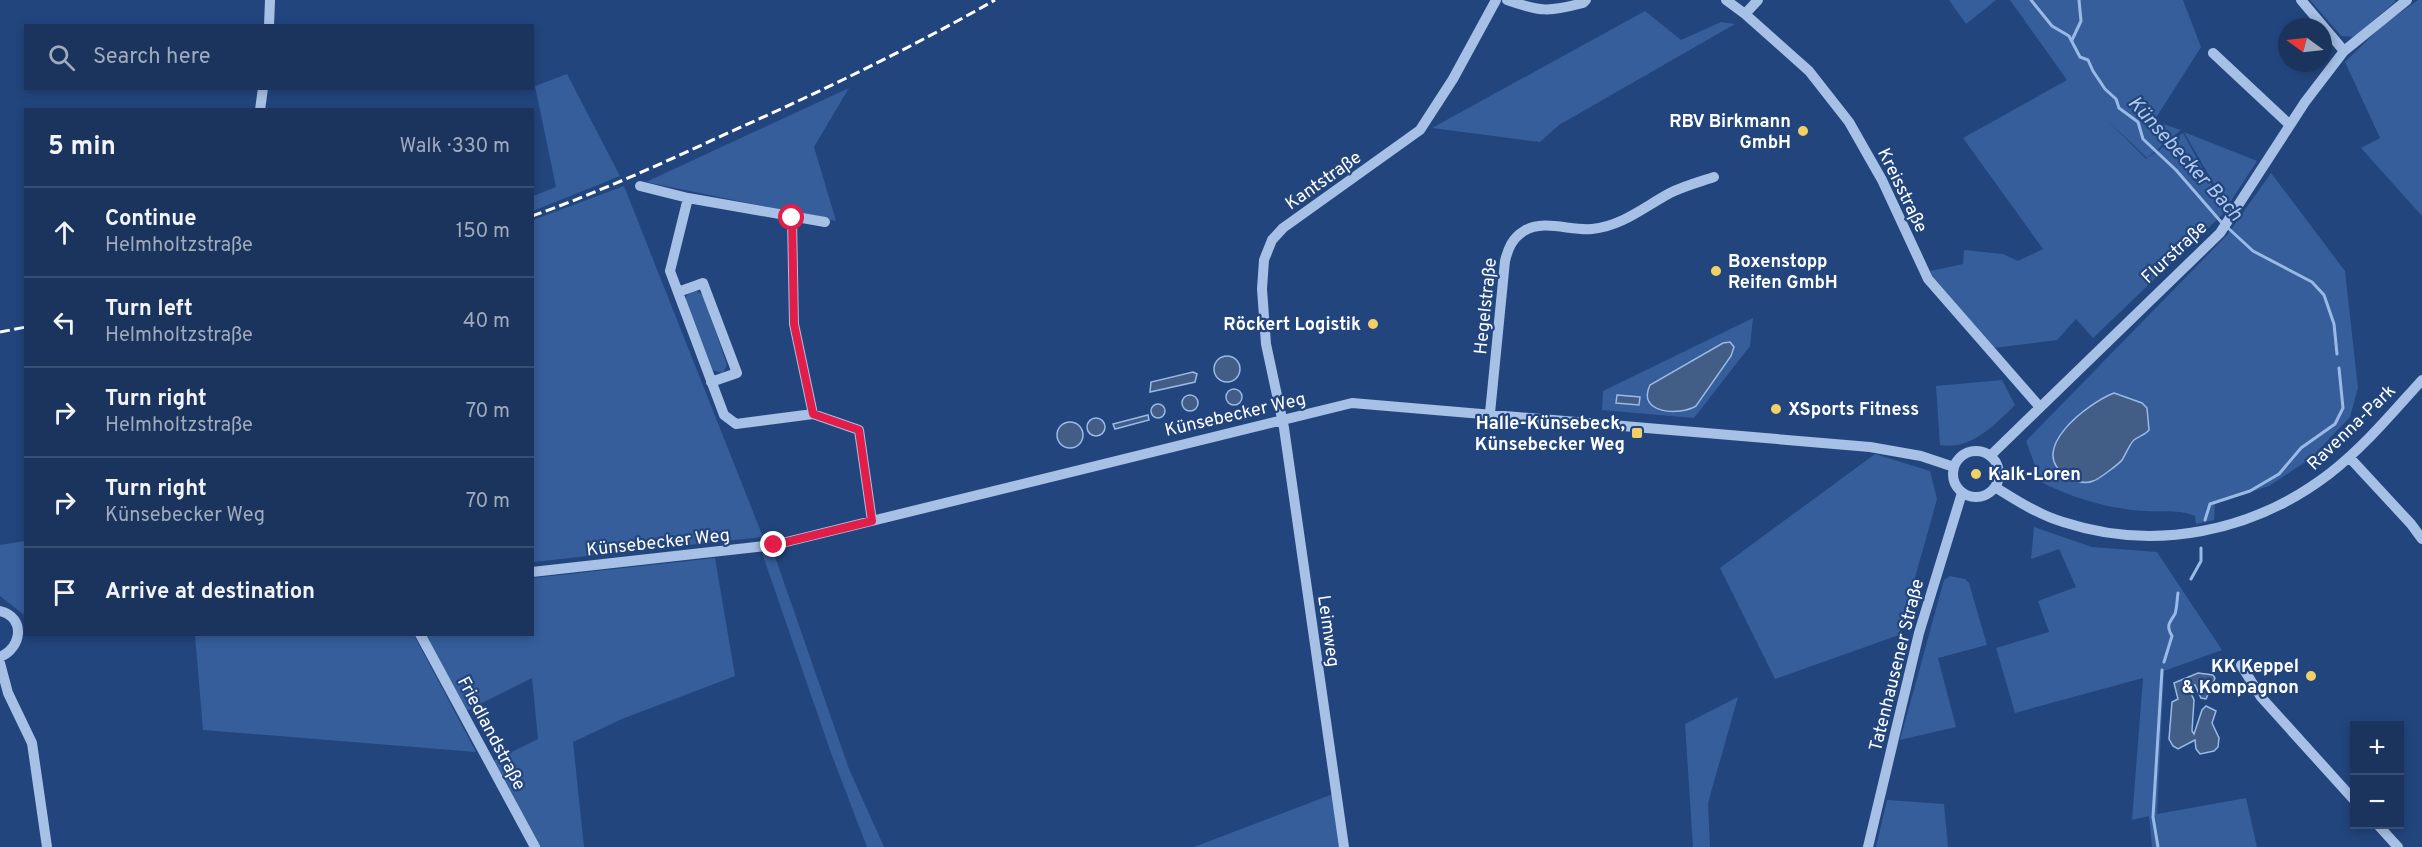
<!DOCTYPE html>
<html lang="en">
<head>
<meta charset="utf-8">
<style>
  body { margin:0; font-family:Overpass,sans-serif; background:#233c64; color:#f1f3f6 }
  .controls { position:absolute; right:18px; bottom:18px; display:grid; overflow:hidden; border-radius:0px; box-shadow:0 3px 9px #0003 }
  .controls button { width:54px; height:54px; display:grid; place-items:center; padding:0; border:0; border-bottom:2px solid #384f73; background:#1a345e; color:#f1f3f6; font:30px sans-serif }
  .compass { position:absolute; left:2278px; top:18px; width:54px; height:54px; border-radius:50%; background:#1a345e; box-shadow:0 3px 9px #0003; rotate:285deg }
  .stop { position:absolute; width:18px; height:18px; margin:-14px; border:4px solid #e11d48; border-radius:50%; background:#fff }
  .stop.end { background:#e11d48; border-color:#fff; box-shadow:0 2px 6px #0008 }
  .list { margin:0; padding:0; list-style:none }
  h2 { display:flex; justify-content:space-between; align-items:center; height:78px; margin:0; padding:0 24px; font-size:26px }
  h2 small { font-size:20px; font-weight:400; color:#9faabc }
  .list li { display:grid; grid-template-columns:39px 1fr auto; gap:18px; align-items:center; box-sizing:border-box; height:90px; padding:0 24px; border-top:2px solid #384f73 }
  .list b { display:block; font-size:22px; white-space:nowrap }
  .list p { margin:0; font-size:20px; white-space:nowrap; color:#9faabc }
  .list em { font-size:20px; font-style:normal; color:#9faabc }
  .icon { flex:none; width:33px; height:33px; fill:none; stroke:currentColor; stroke-width:2; stroke-linecap:round; stroke-linejoin:round }
  .map { position:relative; flex:none; width:2422px; height:847px; overflow:hidden }
  .search { position:absolute; background:#1a345e; box-shadow:0 3px 9px #0003; left:24px; top:24px; width:510px; height:66px; display:flex; align-items:center; gap:15px; box-sizing:border-box; padding:0 21px; border-radius:0px; color:#9faabc; font-size:22px }
  .panel { position:absolute; background:#1a345e; box-shadow:0 3px 9px #0003; left:24px; top:108px; width:510px; height:528px; border-radius:0px }
  .map>svg:first-child { display:block }
</style>
</head>
<body>
<div class="map">
<svg width="2422" height="847" viewBox="0 0 2422 847">
  <rect width="100%" height="100%" fill="#22457d"/>
  <path fill="#355e9b" fill-rule="evenodd" d="M1949,0H1996L1966,24Z
    M2010,0H2183L2201,47L2154,121L2181,130L2147,158L2106,119L2146,159L2183,133L2226,211L2093,338L2076,319L2057,340L1994,348L1934,281L1930,271L1963,264L1964,250L2003,254L2018,261L2043,249L1963,138L2067,80Z
    M2310,0H2394L2396,1L2354,37L2341,36Z
    M2418,0H2422V216L2361,148L2380,138L2345,62L2383,25Z
    M1645,11L1681,40L1721,22L1735,24L1559,125L1540,142L1432,128Z
    M567,74L620,176L533,211V196L556,187L535,86Z
    M849,88L814,147L836,221L646,182Z
    M2184,132L2257,161L2227,207Z
    M2271,173L2345,271L2358,388L2350,417L2310,459L2269,486L2215,504L2214,520L2196,524L2195,516C2179,509 2162,512 2145,511C2108,509 2073,498 2041,482L2026,441L2227,235ZM2120,394L2147,408L2149,430L2135,440L2117,465L2085,483L2067,476Z
    M624,186L763,537L533,562V220Z
    M695,290L703,295L727,365L723,373L711,370L685,300L687,295Z
    M1753,318L1750,346L1694,418L1602,410L1603,391Z
    M2002,380L2015,405C1996,424 1970,451 1940,445L1936,386Z
    M1875,454L1930,471L1937,499L1899,635L1775,679L1720,568Z
    M2034,527L2092,547L2157,552L2222,650L2164,671L2157,814L2246,798L2257,847H2152L2149,816L2132,820L2143,678L2015,713L1996,648L2049,632L2038,601L2076,587L2059,549L2031,559Z
    M25,541L26,614H23L0,596V545Z
    M773,551L849,769L884,847H867L831,753L762,553Z
    M715,558L735,676L622,719L573,742L584,847H535L491,762L538,739L532,678L464,712L423,635L532,634L533,578Z
    M1950,576L1965,579L1969,583L1987,645L1938,658L1956,727L1900,740L1944,580Z
    M195,635H414L476,752L203,730Z
    M1738,697L1708,803L1710,847H1693L1685,724Z
    M1333,794L1341,847H1194Z
    M1887,800L1944,804L1948,847H1876Z"/>
  <path fill="#425d86" stroke="#99bae7" stroke-width="1.5" d="M1730,342L1734,347L1731,356L1696,406C1680,416 1636,414 1650,385L1723,343Z
    M1214 369a13 13 0 1 1 26 0a13 13 0 1 1-26 0Z
    M1193,372L1197,374L1195,382L1150,392L1151,382Z
    M1226 397a8 8 0 1 1 16 0a8 8 0 1 1-16 0Z
    M2114,393L2142,403L2147,408L2149,430C2145,435 2139,436 2134,440C2129,445 2126,454 2122,460C2120,463 2098,480 2093,481C2084,485 2075,481 2067,476C2025,451 2088,403 2114,393Z
    M1182 403a8 8 0 1 1 16 0a8 8 0 1 1-16 0Z
    M1617,395L1640,397L1639,405L1616,403Z
    M1151 411a7 7 0 1 1 14 0a7 7 0 1 1-14 0Z
    M1148,415L1149,420L1115,429L1113,424Z
    M1087 427a9 9 0 1 1 18 0a9 9 0 1 1-18 0Z
    M1057 435a13 13 0 1 1 26 0a13 13 0 1 1-26 0Z
    M2198,673L2213,675L2215,678L2206,699L2201,698L2195,685L2188,687L2194,700L2192,731L2194,734L2202,710L2206,706L2216,711L2212,723L2219,738L2218,747L2214,751L2200,754L2196,749L2195,740L2178,749L2173,746L2169,739L2172,702L2178,699L2174,683Z"/>
  <g fill="none" stroke-linecap="round" stroke-linejoin="round">
    <path stroke="#99bae7" stroke-width="3" d="M2031,0L2052,26L2069,36L2080,57L2088,60L2093,71L2105,89L2116,99L2119,108L2138,122L2143,139L2176,170L2222,223
      M2072,40L2081,21L2079,0
      M2227,227L2253,251L2312,282L2324,295L2334,324L2337,354
      M2205,520L2210,504L2250,491L2279,474L2301,448L2335,424L2343,408L2339,368
      M2191,579L2201,561V548
      M2164,662L2172,636C2166,626 2169,623 2175,614C2177,608 2177,599 2178,593
      M2158,847L2153,817L2162,670"/>
    <path stroke="#a6c0e6" stroke-width="10" d="M1507,0C1541,12 1549,12 1583,3L1586,0
      M1726,0L1745,14L1809,71L1849,122L1882,180L1928,279L2039,406
      M2301,0L2344,51
      M1745,14L1758,0
      M269,26L270,0
      M2213,53L2290,125
      M260,110L263,88
      M640,186L688,198L825,222
      M688,198L670,271L724,415L736,424L813,414
      M792,218L794,324L813,414L859,430L872,521
      M678,292L703,283L737,373L711,382
      M1490,413L1505,261C1508,249 1512,238 1524,231C1544,219 1570,231 1592,229C1622,226 1644,207 1670,193C1684,186 1699,182 1714,177
      M1953 474a23 23 0 1 1 46 0a23 23 0 1 1-46 0Z
      M1990,456L2220,233L2305,102L2344,51L2407,0
      M2349,457L2411,524L2422,539
      M1995,487C2016,500 2039,515 2063,522C2155,552 2253,532 2329,474C2364,447 2393,412 2422,380
      M532,572L774,545L1352,403L1870,447L1921,456L1954,467
      M0,611C26,617 22,648 0,657
      M420,634L535,847
      M0,663L8,693L32,743L47,847
      M2241,665L2261,697L2354,800
      M2377,824L2398,847
      M1344,847L1284,428L1266,344L1262,289L1264,260L1272,240L1283,228L1420,130L1453,79L1496,0
      M1868,847L1919,633L1962,493"/>
    <path stroke="#fff" stroke-width="3" stroke-dasharray="10 4.5" stroke-linecap="butt" d="M532,216C600,192 665,162 730,132C820,92 909,49 995,0
      M0,332L26,327"/>
  </g>
  <g fill="none" stroke-linecap="round" stroke-linejoin="round">
    <path stroke="#e11d48" stroke-width="8" d="M774,545L872,521L859,430L813,414L794,324L792,218"/>
  </g>
  <g fill="#f2d068" stroke="#22457d" stroke-width="2">
    <circle cx="1803" cy="131" r="6"/>
    <circle cx="1716" cy="271" r="6"/>
    <circle cx="1373" cy="324" r="6"/>
    <circle cx="1776" cy="409" r="6"/>
    <rect x="1631" y="427" width="12" height="12" rx="3"/>
    <circle cx="1976" cy="474" r="6"/>
    <circle cx="2311" cy="676" r="6"/>
  </g>
  <g text-anchor="middle" stroke-width="4.5" stroke-linejoin="round" paint-order="stroke">
    <g font-size="18" font-weight="bold" fill="#fff" stroke="#22457d" text-anchor="end">
      <text x="1791" y="127">RBV Birkmann<tspan x="1791" dy="21">GmbH</tspan></text>
      <text x="1728" y="267" text-anchor="start">Boxenstopp<tspan x="1728" dy="21">Reifen GmbH</tspan></text>
      <text x="1361" y="330">Röckert Logistik</text>
      <text x="1788" y="415" text-anchor="start">XSports Fitness</text>
      <text x="1625" y="429">Halle-Künsebeck,<tspan x="1625" dy="21">Künsebecker Weg</tspan></text>
      <text x="1988" y="480" text-anchor="start">Kalk-Loren</text>
      <text x="2299" y="672">KK Keppel<tspan x="2299" dy="21">&amp; Kompagnon</tspan></text>
    </g>
    <g font-size="18" fill="#fff" stroke="#22457d">
      <text transform="translate(1323 180) rotate(-35)" y="6">Kantstraße</text>
      <text transform="translate(1903 190) rotate(64)" y="6">Kreisstraße</text>
      <text transform="translate(2174 252) rotate(-43)" y="6">Flurstraße</text>
      <text transform="translate(1485 306) rotate(-84)" y="6">Hegelstraße</text>
      <text transform="translate(1235 414) rotate(-13)" y="6">Künsebecker Weg</text>
      <text transform="translate(2351 427) rotate(-44)" y="6">Ravenna-Park</text>
      <text transform="translate(658 542) rotate(-6)" y="6">Künsebecker Weg</text>
      <text transform="translate(1329 631) rotate(82)" y="6">Leimweg</text>
      <text transform="translate(1896 665) rotate(-76)" y="6">Tatenhausener Straße</text>
      <text transform="translate(492 733) rotate(62)" y="6">Friedlandstraße</text>
    </g>
    <g font-size="20" font-style="italic" fill="#b1caee" stroke="#22457d">
      <text transform="translate(2186 158) rotate(48)" y="7">Künsebecker Bach</text>
    </g>
  </g>
</svg>
<div class="controls">
<button>+</button>
<button>−</button>
</div>
<svg class="compass" viewBox="-18 -18 36 36"><path d="M0-13l5 13h-10z" fill="#e53935"/><path d="M0 13l5-13h-10z" fill="#9faabc"/></svg>
<div class="stop" style="left:792px;top:218px"></div>
<div class="stop end" style="left:774px;top:545px"></div>
<div class="search"><svg class="icon" aria-label="search" viewBox="0 0 24 24"><circle cx="10" cy="10" r="6"/><path d="M15 15l6 6"/></svg>Search here</div>
<section class="panel">
<h2>5 min<small>Walk · 330 m</small></h2>
<ul class="list">
<li><svg class="icon" aria-label="ahead" viewBox="0 0 24 24"><path d="M12 20V5M6 11l6-6 6 6"/></svg><div><b>Continue</b><p>Helmholtzstraße</p></div><em>150 m</em></li>
<li><svg class="icon" aria-label="left" viewBox="0 0 24 24"><path d="M17 20v-9H6M10 6l-5 5 5 5"/></svg><div><b>Turn left</b><p>Helmholtzstraße</p></div><em>40 m</em></li>
<li><svg class="icon" aria-label="right" viewBox="0 0 24 24"><path d="M7 20v-9h11M14 6l5 5-5 5"/></svg><div><b>Turn right</b><p>Helmholtzstraße</p></div><em>70 m</em></li>
<li><svg class="icon" aria-label="right" viewBox="0 0 24 24"><path d="M7 20v-9h11M14 6l5 5-5 5"/></svg><div><b>Turn right</b><p>Künsebecker Weg</p></div><em>70 m</em></li>
<li><svg class="icon" aria-label="arrive" viewBox="0 0 24 24"><path d="M6 21V4h12l-3 4 3 4H6"/></svg><div><b>Arrive at destination</b></div></li>
</ul>
</section>
</div>
</body>
</html>
